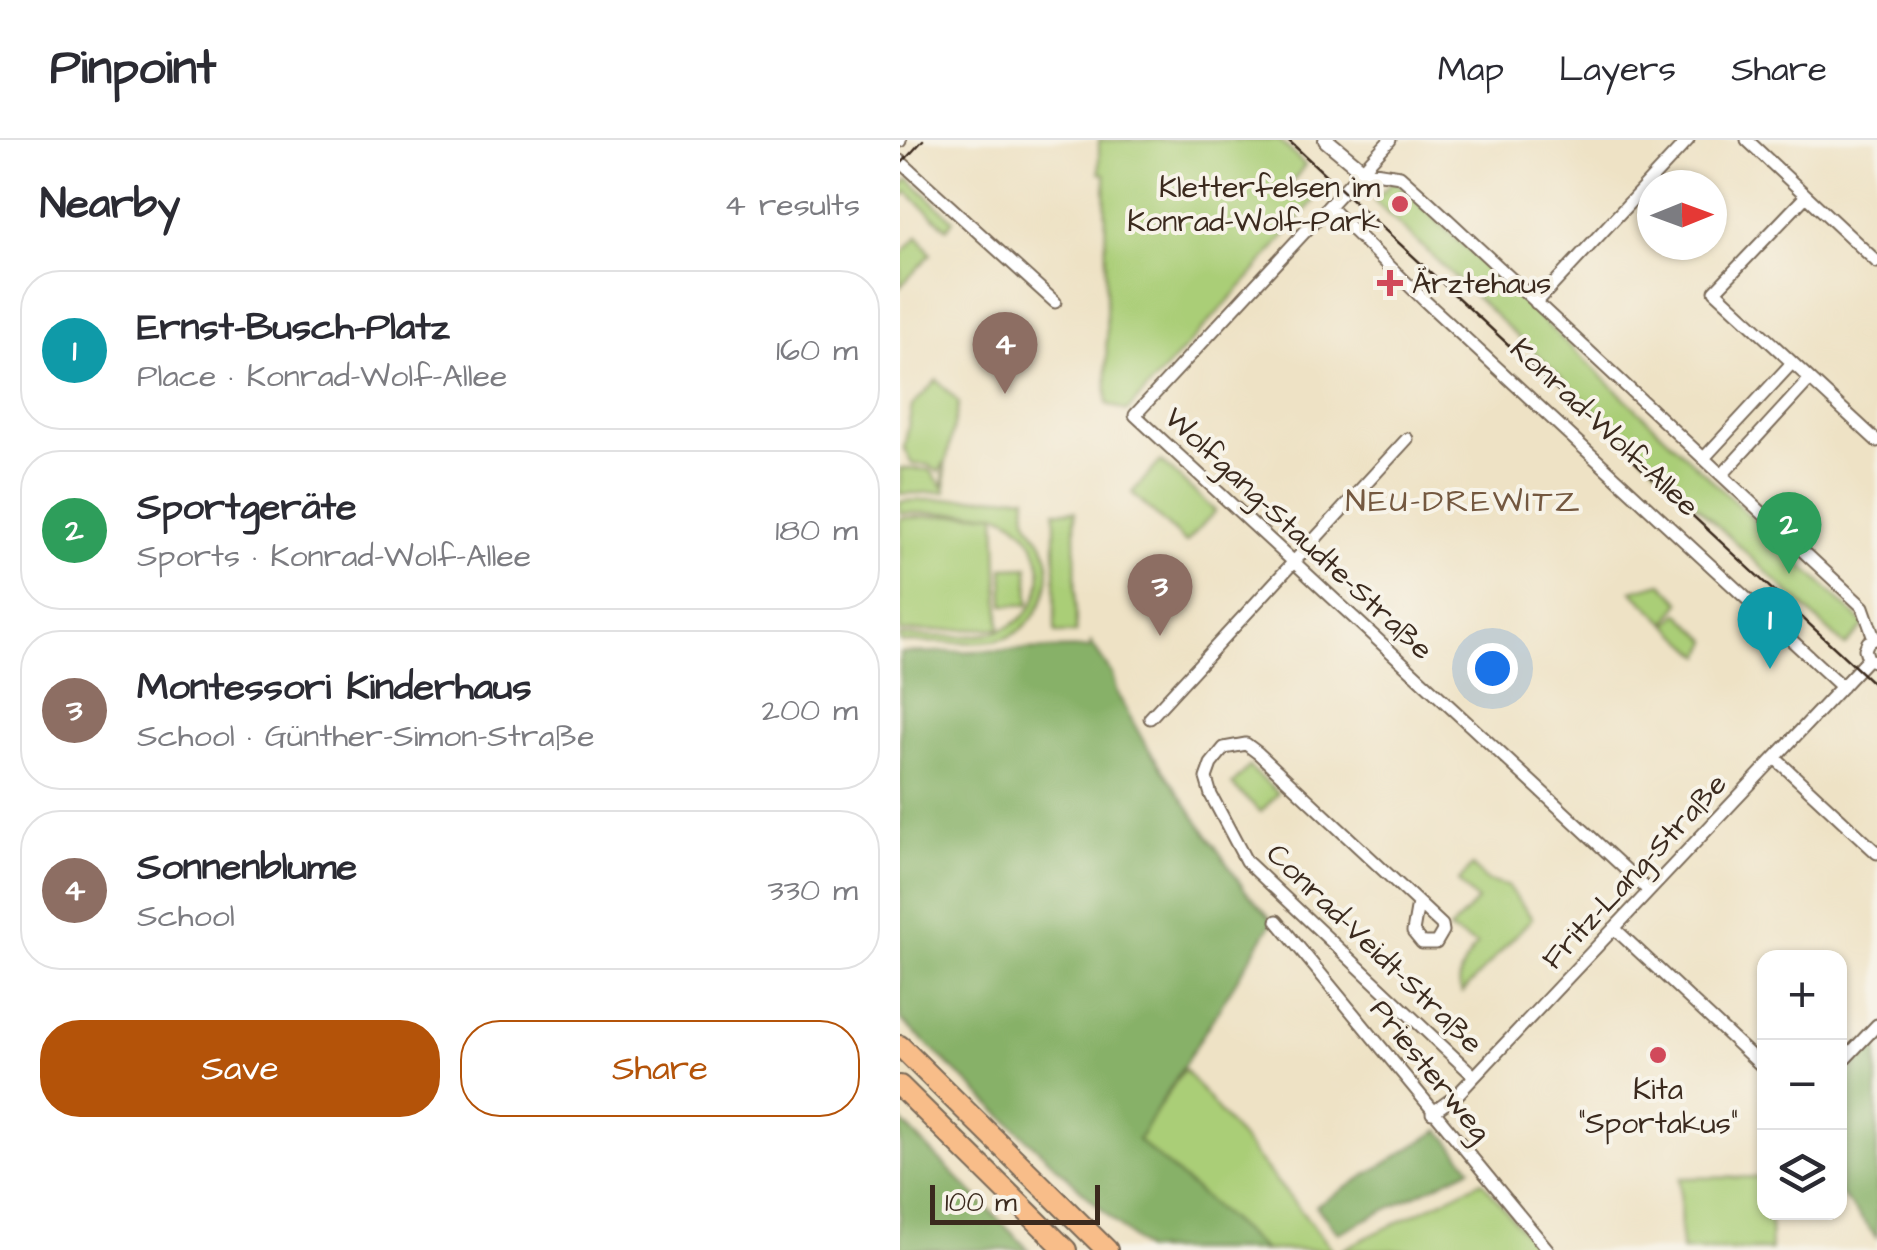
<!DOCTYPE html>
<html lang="en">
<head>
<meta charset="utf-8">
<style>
  body { margin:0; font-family:"Architects Daughter",sans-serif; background:#f7f7f7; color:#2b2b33 }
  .controls { position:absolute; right:30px; bottom:30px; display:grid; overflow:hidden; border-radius:20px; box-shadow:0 2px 8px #0004 }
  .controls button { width:90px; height:90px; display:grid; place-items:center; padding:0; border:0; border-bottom:2px solid #e1e1e2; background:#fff; color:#2b2b33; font:50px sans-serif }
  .compass { position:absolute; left:737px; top:30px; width:90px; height:90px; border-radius:50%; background:#fff; box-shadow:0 2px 8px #0004; rotate:89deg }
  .scale { position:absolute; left:30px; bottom:25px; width:170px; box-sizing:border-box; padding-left:10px; border:5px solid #3b2a1e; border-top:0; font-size:28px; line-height:35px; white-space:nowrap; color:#3b2a1e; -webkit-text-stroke:8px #f7f3e8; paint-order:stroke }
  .you { position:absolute; left:592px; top:528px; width:35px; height:35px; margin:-25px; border:8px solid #fff; border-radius:50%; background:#1a73e8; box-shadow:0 0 0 15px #1a73e833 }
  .badge { display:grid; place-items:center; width:65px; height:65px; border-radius:50%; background:#b45309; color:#fff; font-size:32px; font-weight:700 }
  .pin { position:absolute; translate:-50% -82px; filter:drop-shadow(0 2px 5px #0008) }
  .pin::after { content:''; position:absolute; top:52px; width:35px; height:30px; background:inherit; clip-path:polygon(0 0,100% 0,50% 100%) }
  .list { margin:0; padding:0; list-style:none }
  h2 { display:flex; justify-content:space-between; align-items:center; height:130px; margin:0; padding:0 40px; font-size:42px }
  h2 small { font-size:32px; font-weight:400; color:#7c7c81 }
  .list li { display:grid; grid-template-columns:65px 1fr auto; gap:30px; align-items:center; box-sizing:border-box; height:160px; margin:0 20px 20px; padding:0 20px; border:2px solid #e1e1e2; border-radius:40px }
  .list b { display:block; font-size:38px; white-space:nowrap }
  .list p { margin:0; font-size:32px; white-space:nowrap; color:#7c7c81 }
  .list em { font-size:32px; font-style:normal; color:#7c7c81 }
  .actions { display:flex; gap:20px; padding:30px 40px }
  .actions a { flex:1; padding:22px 0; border:2px solid #b45309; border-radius:40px; text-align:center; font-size:35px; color:#b45309 }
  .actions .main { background:#b45309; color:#fff }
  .icon { flex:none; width:55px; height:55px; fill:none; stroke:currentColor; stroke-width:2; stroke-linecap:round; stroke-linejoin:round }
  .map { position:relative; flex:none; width:977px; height:1110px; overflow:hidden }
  header { display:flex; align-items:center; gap:60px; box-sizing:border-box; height:140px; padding:0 50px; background:#fff; border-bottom:2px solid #e1e1e2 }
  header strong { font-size:48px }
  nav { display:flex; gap:55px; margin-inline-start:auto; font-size:35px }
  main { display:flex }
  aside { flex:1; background:#fff }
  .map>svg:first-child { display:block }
</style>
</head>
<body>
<header>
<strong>Pinpoint</strong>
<nav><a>Map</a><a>Layers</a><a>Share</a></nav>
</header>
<main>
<aside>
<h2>Nearby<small>4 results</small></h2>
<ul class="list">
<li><span class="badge" style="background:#0f9aa8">1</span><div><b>Ernst-Busch-Platz</b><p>Place · Konrad-Wolf-Allee</p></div><em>160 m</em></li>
<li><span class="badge" style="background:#2e9e5b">2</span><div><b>Sportgeräte</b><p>Sports · Konrad-Wolf-Allee</p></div><em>180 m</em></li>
<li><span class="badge" style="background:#8d6e63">3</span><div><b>Montessori Kinderhaus</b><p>School · Günther-Simon-Straße</p></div><em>200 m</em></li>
<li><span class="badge" style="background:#8d6e63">4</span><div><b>Sonnenblume</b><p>School</p></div><em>330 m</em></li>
</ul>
<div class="actions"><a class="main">Save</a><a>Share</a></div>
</aside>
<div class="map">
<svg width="977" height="1110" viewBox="0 0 977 1110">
  <rect width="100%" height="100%" fill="#f7f3e8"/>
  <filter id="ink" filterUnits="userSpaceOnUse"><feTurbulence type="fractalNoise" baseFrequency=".01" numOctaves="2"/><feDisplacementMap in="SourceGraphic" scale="20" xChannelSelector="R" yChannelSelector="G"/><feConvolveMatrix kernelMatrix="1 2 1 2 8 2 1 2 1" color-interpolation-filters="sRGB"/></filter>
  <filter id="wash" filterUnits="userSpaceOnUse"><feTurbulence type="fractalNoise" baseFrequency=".0048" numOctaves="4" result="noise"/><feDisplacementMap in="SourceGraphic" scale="40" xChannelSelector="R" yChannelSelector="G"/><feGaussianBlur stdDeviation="2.25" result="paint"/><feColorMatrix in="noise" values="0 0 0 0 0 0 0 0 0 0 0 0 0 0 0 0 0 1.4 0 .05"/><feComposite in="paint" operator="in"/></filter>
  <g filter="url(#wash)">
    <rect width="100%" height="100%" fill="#eee2c5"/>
    <path fill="#aace77" stroke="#727c4a" stroke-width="2.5" d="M199,0H379L405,25L390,45L416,58L352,135L227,271L207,264L205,34L199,33Z
      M9,39L53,80L47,89L7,52L0,58V47Z
      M494,40L965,485L945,506L474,61Z
      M18,96L31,114L0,147V115Z
      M37,240L59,263L45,327L46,352L0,354V328L30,330L43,347L44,323L39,332L28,325L12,324L4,309L12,266Z
      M261,321L315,371L286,403L232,353Z
      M126,356C126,362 124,373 127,379C133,394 145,400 148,419C154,454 131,496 93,501C63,505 30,502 0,502V496C28,495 75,500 101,490C158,470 151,391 96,373L100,488L0,492V378L95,373H0V361Z
      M155,371H175L176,493H155Z
      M128,427L129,465H104L103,428Z
      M762,443L781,462L766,483L732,451Z
      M779,473L809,501L802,516L768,485Z
      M349,627L378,653L361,672L332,645Z
      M572,726L587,741L607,746L632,778L562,853C553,836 567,819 577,805L549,790L577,761L558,742Z
      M284,929L433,1110H364L237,1000Z
      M864,1037V1072L870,1073L871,1110H781L780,1038Z
      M582,1041L638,1110H441Z"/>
    <path fill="#87b168" stroke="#616e43" stroke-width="2.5" d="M191,503L212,534L217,553L244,602L345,750L373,781L238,1000L364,1110H245L0,879V513L190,508Z
      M977,902V1098L940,1053L939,942Z
      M0,980L129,1110H0Z
      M540,990L571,1028L438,1093L416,1066Z"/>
  </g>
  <g filter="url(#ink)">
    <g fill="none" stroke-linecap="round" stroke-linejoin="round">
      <g stroke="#7a6a58" stroke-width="15">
        <path id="minor" d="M490,0L235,275L749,751
          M847,0L977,122
          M0,1V0
          M0,21L155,162
          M462,30L500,36L530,63L963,467L974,498
          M906,56L815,151L977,301
          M430,68L525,161L942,547
          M636,163L788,0
          M804,318L892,223
          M822,335L910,239
          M977,498L968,502L965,509L968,519L977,522
          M250,578L507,299
          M875,618L977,713
          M518,763L513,792L522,803H536L543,791L542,785L358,613L346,604L324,608L311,624L306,638L311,655L346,721L574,936
          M377,781L648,1110
          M714,788L864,928
          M939,925L977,885
          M532,973L557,955L968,519"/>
      </g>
      <g stroke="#7a6a58" stroke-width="18">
        <path id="tertiary" d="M426,0L462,30"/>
      </g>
      <g stroke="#7a6a58" stroke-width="24">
        <path id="motorway" d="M0,906L207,1110
          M0,946L166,1110"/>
      </g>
      <use href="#minor" stroke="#fff" stroke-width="11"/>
      <use href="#tertiary" stroke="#fff" stroke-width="14"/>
      <use href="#motorway" stroke="#f8bd89" stroke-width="20"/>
      <path stroke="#3b2a1e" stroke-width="2.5" d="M388,0L977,547
        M0,25L23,0"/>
    </g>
  </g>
  <g fill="#d1495b" stroke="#f7f3e8" stroke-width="4">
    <circle cx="500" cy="64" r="10"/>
    <path d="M485 128h10v10h10v10h-10v10h-10v-10h-10v-10h10z"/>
    <circle cx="758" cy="915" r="10"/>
  </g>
  <g text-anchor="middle" stroke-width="8" stroke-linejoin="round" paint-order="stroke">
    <g font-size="30" fill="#3b2a1e" stroke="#f7f3e8" text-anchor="end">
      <text x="480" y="57">Kletterfelsen im<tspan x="480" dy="34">Konrad-Wolf-Park</tspan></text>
      <text x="512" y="153" text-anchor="start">Ärztehaus</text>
      <text x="758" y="959" text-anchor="middle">Kita<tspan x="758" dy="34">"Sportakus"</tspan></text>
    </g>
    <g font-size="30" fill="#3b2a1e" stroke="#f7f3e8">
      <text transform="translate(705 287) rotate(43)" y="10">Konrad-Wolf-Allee</text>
      <text transform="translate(399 393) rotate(43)" y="10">Wolfgang-Staudte-Straße</text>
      <text transform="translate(734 731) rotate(-47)" y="10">Fritz-Lang-Straße</text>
      <text transform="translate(475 808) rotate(44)" y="10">Conrad-Veidt-Straße</text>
      <text transform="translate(531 930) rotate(51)" y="10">Priesterweg</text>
    </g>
    <g font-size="32" letter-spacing="2.5" fill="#745840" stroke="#f7f3e8">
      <text x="564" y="371">NEU-DREWITZ</text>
    </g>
  </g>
</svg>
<div class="controls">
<button>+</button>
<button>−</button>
<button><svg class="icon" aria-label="layers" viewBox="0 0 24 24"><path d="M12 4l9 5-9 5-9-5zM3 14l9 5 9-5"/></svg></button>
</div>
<svg class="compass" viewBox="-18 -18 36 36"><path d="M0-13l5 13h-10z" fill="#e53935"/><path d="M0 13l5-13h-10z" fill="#7c7c81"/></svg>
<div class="scale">100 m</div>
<div class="you"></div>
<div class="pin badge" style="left:870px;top:529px;background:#0f9aa8">1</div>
<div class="pin badge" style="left:889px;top:434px;background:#2e9e5b">2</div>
<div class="pin badge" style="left:260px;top:496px;background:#8d6e63">3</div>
<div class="pin badge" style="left:105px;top:254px;background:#8d6e63">4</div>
</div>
</main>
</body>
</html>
